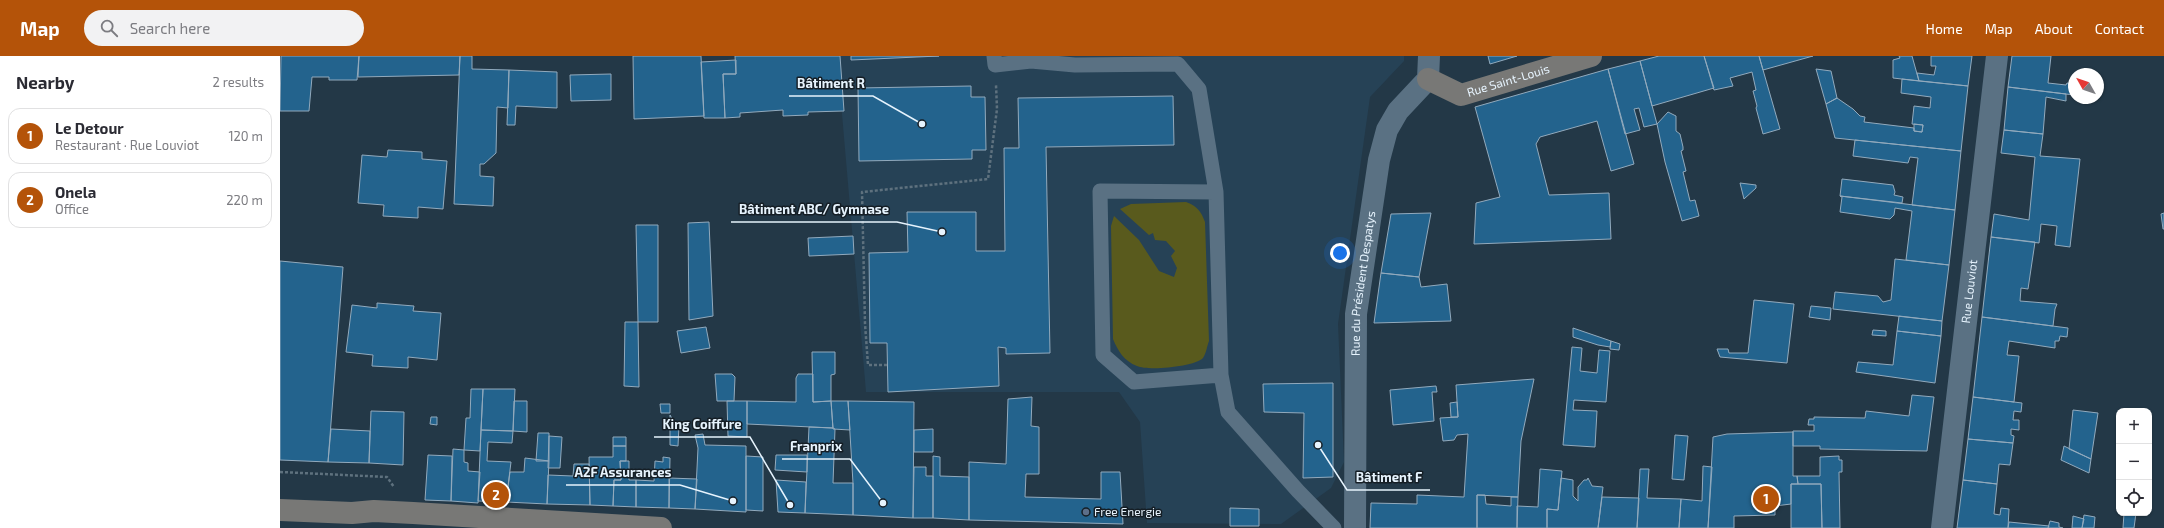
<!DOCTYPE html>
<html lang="en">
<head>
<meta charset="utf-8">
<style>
  body { margin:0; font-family:"Exo 2",sans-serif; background:#f2f2f3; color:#2b2b33 }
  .controls { position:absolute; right:12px; bottom:12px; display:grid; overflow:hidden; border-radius:8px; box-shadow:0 1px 3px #0004 }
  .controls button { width:36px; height:36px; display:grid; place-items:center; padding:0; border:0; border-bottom:1px solid #e1e1e2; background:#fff; color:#2b2b33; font:20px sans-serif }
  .compass { position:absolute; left:1788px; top:12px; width:36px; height:36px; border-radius:50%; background:#fff; box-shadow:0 1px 3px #0004; rotate:310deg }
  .you { position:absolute; left:1060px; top:197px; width:14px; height:14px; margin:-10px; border:3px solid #fff; border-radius:50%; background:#1a73e8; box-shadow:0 0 0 6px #1a73e833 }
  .badge { display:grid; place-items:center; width:26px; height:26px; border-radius:50%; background:#b45309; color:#fff; font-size:13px; font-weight:700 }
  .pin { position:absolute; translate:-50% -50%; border:2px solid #fff; box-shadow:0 1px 4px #0006 }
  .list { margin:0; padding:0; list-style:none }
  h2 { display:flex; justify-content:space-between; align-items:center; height:52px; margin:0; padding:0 16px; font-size:17px }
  h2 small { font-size:13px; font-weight:400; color:#7c7c81 }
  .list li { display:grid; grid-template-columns:26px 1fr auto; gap:12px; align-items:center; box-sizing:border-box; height:56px; margin:0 8px 8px; padding:0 8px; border:1px solid #e1e1e2; border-radius:12px }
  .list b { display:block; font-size:15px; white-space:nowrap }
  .list p { margin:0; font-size:13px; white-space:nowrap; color:#7c7c81 }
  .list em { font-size:13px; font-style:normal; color:#7c7c81 }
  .icon { flex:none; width:22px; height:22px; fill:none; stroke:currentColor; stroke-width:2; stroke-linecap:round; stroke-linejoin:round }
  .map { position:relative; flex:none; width:1884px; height:472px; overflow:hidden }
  header { display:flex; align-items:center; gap:24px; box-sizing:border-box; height:56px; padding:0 20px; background:#b45309; color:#fff }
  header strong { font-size:19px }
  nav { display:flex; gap:22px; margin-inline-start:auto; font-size:14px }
  .search { width:280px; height:36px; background:#f2f2f3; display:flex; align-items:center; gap:10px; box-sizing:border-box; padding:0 14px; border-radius:22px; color:#7c7c81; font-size:15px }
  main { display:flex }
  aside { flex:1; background:#fff }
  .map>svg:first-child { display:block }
</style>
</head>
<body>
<header>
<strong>Map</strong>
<div class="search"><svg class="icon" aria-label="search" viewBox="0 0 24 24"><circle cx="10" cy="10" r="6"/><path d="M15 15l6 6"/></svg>Search here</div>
<nav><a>Home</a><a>Map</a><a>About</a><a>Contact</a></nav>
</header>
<main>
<aside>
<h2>Nearby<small>2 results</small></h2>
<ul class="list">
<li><span class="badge">1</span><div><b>Le Detour</b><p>Restaurant · Rue Louviot</p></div><em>120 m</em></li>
<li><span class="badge">2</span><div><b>Onela</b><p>Office</p></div><em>220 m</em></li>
</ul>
</aside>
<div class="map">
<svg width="1884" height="472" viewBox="0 0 1884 472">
  <rect width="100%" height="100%" fill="#233847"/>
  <path fill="#264256" d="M557,0H1124V5L1090,41L1058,268L1064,406L1051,432L1001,468L867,467L860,366L839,336H586Z"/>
  <path fill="#595a1d" d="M906,146C917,150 921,155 925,166L929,285C927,290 926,298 923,302C914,311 868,315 857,310C844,305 838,295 833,283L831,170L834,160L859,184L879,215L894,221L897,212L891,200L895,195L886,185L875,184L873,177L869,179L840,153L851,148Z"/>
  <path fill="#23638d" stroke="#92aabd" d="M1,0H79L77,24H49V21H32L29,55H0Z
    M79,0H180L179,19L78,21Z
    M180,0H192V13L229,14L228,52L217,51L216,97L204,108H200V120L214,121L213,150L174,148Z
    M353,0H421L424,60L354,63Z
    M455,0H560L564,55L528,56V59L503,60V54L460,57V61L445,62L443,18H456Z
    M571,0H659L571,4Z
    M1208,0H1237L1210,8Z
    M1379,0H1424L1434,32L1372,50L1360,5Z
    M1424,0H1479L1500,73L1483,78L1476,52L1477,50L1473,35L1476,34L1472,16L1450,22L1453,30L1434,34Z
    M1479,0H1533L1483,14Z
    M1619,0H1632L1639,25L1613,22V4L1620,2Z
    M1651,0H1692L1688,30L1639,25L1637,17L1654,19L1656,10H1651Z
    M1732,0H1771L1768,27L1786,29L1787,27L1794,28V39L1728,31Z
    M456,4V18H443L445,62H424L421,6Z
    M1360,5L1377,68L1364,71L1359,52L1354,53L1360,74L1345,78L1328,13Z
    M1328,13L1354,108L1331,115L1317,65L1260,81L1256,88L1269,139L1329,137L1331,183L1194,188L1196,147L1220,141L1195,51Z
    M1536,13L1551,15L1557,42L1546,48Z
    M229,14L277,16V52L236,50L235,69H227Z
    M331,18V44L291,45L290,19Z
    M1622,23L1688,30L1681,95L1555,82L1546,48L1557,42L1573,53L1580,60L1585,61L1584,66L1634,72V75L1642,76L1643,69L1632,68L1634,50L1650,52L1651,41L1621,37Z
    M691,30V41H705L706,94H692V103L579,105L578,32Z
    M1728,31L1786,38V45L1766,41L1763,78L1724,74Z
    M893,40L894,89L766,91L770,297L726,298V292L718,291L719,330L608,336L607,287H590L589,197L628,196L627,156H696V195H725L724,92H739L738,42Z
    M1388,56L1396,60V75L1400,78L1403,91V94L1401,95L1406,115L1403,116L1410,145L1415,144L1419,160L1402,165L1385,106L1377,68Z
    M1634,68L1643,69L1642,76L1634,75Z
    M1724,74L1763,78L1760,100L1800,103L1790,191L1775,189L1777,170L1761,168L1759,187L1711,181L1714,158L1749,164L1755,101L1721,97Z
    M1575,84L1681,95L1675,154L1632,149L1638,102L1630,101L1628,107L1573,100Z
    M108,94L142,96V103L167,105L163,153L138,151V162L103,160L104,149L78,147L82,99L107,101Z
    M1562,123L1613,129L1615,136L1614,139L1623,141L1622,147L1560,140Z
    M1460,127L1476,129V132L1464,143Z
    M1560,140L1675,154L1669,209L1626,204L1632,155L1615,152L1614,159L1610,163L1560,156L1562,141Z
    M1151,157L1139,221L1101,217L1111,158Z
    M1884,157V173H1883L1881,158Z
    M429,166L433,260L409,264L408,167Z
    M356,169H378V266H358Z
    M573,180L574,198L529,200L528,182Z
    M1711,181L1755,186L1748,233L1741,232L1740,245L1777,248L1775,253L1773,270L1702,261Z
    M1615,203L1669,209L1662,265L1553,253L1555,236L1598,240L1603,246L1611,244Z
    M0,205L63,211L48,406L0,404Z
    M1101,217L1139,221L1141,231L1167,228L1171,265L1094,267Z
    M1474,244L1514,248L1507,307L1440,301L1437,293H1448L1449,297H1468Z
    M97,247L134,250L133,255L161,257L157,304L128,301V312L92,310L93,299L66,296L72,249L97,252Z
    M1531,250L1551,252L1550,264L1529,261Z
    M1619,260L1662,265L1661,280L1617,275Z
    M1702,261L1788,272L1787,281L1780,280L1779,285H1775V292L1729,285L1727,299L1739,300L1734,346L1693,341Z
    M345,266H358L359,331L344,330Z
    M426,271L430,292L401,297L397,275Z
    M1293,272L1331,285L1330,291L1318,289L1293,281Z
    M1593,274L1606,275V280L1592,279Z
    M1617,275L1661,280L1655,327L1576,316L1578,306L1613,309Z
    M1331,285L1340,288L1339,294L1330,293Z
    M1292,291L1302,292L1300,315L1317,317L1319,294L1330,295L1326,346L1294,344L1293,354L1317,355L1315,391L1283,389Z
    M532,296H555V318L551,319V345L533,346Z
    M435,318H452L455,321L454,345H437Z
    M518,318H533V346L551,345L553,372L467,368V345L516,346V322Z
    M1254,323L1241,385L1238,441L1197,439V472H1090L1091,447L1137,448V439L1184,441L1188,378L1177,379L1174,384L1163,385L1160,362L1178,361L1176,329Z
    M1053,327V421L1023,422L1024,357L984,356L983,328Z
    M1156,330L1157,336H1152L1154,365L1113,369L1110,334Z
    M191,333H203L200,395L184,394L186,362H190Z
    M203,333H235L233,375L201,374Z
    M1632,339L1654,341L1647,395L1540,393V390H1513V375H1534V369H1528L1529,363H1534V361L1585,362L1586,355L1629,360Z
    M752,341L751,370L759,371V418H746L745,441L821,443V416H840L843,468L689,464V406L726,408L728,343Z
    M1693,341L1742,347L1741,356L1734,355L1733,364H1739V374L1731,373V379L1734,380L1733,387L1688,383Z
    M234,345H247V376L233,375Z
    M447,345H467V381L448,380Z
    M551,345H568L570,374L553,373Z
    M568,345L634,346L633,462L573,459V427Z
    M1177,346L1178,361H1171L1170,347Z
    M380,348H390V357H381Z
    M1793,354L1818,357L1811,403L1789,393Z
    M91,355L124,356L123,409L89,407Z
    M390,359L394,366L399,369L398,390L390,389Z
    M151,361H157V369L150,368Z
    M529,371L553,372L555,373L553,427H573V459L525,457Z
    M51,373L90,375L89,407L48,406Z
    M653,373V396H634V374Z
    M201,374L233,375L232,387L208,386L207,405L231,406L226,446L198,445Z
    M1513,376V420H1517L1518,428H1511V448L1495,450V459L1454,460V472H1428L1433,381L1447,378Z
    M258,377H269V405H256Z
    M423,378L425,389L466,390V456L415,453L418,392L415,379Z
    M1395,379L1408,380L1404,424L1392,423Z
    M269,380L282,381L280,412H268Z
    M333,381H346V390H333Z
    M1688,383L1733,387L1730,409L1719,408L1717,428L1683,424Z
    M333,390H346V405H340L341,424H334L333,450L310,449L309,401H333Z
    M1784,390L1811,403L1809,417L1781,404Z
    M173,393L184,394V406L188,407V415L200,416L198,447L171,445Z
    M148,399L172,400L171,445L145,444Z
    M496,399H527V416L495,414Z
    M466,400L483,401V455L466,454Z
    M653,400L660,401V420L689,421V464L653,462Z
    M1559,400V404H1562V416H1559L1560,472H1542L1541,428H1518L1517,420H1540V401Z
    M383,401L390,402L389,452L356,451V424L374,425L375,405L383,406Z
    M245,402L269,405L267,448L226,446L230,416H244Z
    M340,405H349V424H356V451L333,450L334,424H341Z
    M294,408H309L310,449L267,448L268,419L293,420Z
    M1423,410L1432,411L1428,472H1399L1401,443L1422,445Z
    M634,411H646V420H653V462H633Z
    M1260,413L1282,415L1278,454L1267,453V472H1237V450L1258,451Z
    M1360,413H1369L1367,442L1401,443L1399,472H1357Z
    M389,422L417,423L415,453L389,452Z
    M1281,422L1293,424V440L1298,445V431L1304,424H1307L1308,422L1312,430L1323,431L1318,472H1267V453L1278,454Z
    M496,424L526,426L525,457L498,456Z
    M1683,424L1717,428L1714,458L1720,459L1721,452L1729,453L1728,472H1677Z
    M1511,428H1541L1542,472H1511Z
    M1197,439H1205L1206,448L1231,450V441H1238L1237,472H1197Z
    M1322,441L1359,442L1357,472H1318Z
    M950,452L979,453V470H950Z
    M1844,457H1856L1854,472H1843Z
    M1804,459L1815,461L1814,472H1802Z
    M1793,460L1804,463L1802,472H1792Z
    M1770,465L1779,467V471L1783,472H1768Z
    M1729,466L1769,470L1768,472H1728Z"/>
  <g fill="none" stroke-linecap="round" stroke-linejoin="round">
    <path stroke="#5e717e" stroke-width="2.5" stroke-dasharray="3 2" stroke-linecap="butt" d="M607,309H588L585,268L582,136L708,123L717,53L716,29
      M0,416L107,421L114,431"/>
    <path stroke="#5a7183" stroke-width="15" d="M714,0L715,9L751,5L795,9L898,8L919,33L936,136
      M941,319L854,326L823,299L820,135L936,136L941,319L948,356L1018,435L1054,472"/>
    <path stroke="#5a7183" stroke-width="22" id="s1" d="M1662,472L1717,0"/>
    <path stroke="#5a7183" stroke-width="22" id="s2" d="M1075,472L1076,258L1099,104L1107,74L1118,55L1148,23L1149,0"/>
    <g stroke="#787876" stroke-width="22">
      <path id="s3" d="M1148,23L1181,39L1311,0"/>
      <path d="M0,454L72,457L94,455L133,457L381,472"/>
    </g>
  </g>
  <circle fill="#5c6f8a" stroke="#151e25" stroke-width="1.5" cx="806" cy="456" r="4"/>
  <g text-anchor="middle" stroke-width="3" stroke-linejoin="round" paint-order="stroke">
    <g font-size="12" fill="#e6f3fd" stroke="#151e25">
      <text dy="4" stroke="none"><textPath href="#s3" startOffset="86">Rue Saint-Louis</textPath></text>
      <text dy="4" stroke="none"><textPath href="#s2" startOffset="245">Rue du Président Despatys</textPath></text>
      <text dy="4" stroke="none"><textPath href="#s1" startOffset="238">Rue Louviot</textPath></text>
    </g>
    <g font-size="12" fill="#e6f3fd" stroke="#151e25" text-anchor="start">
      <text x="814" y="460">Free Energie</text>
    </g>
  </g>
  <path fill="none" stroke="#e6f3fd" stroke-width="1.5" d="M642 68L593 40H509M662 176L617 166H451M510 449L470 381H374M603 447L570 403H502M453 445L400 429H286M1038 389L1067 434H1150"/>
  <g fill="#e6f3fd" stroke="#151e25" stroke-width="1.5">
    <circle cx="642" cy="68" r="4"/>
    <circle cx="662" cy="176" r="4"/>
    <circle cx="510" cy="449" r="4"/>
    <circle cx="603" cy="447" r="4"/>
    <circle cx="453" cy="445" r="4"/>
    <circle cx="1038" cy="389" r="4"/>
  </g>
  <g font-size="13" text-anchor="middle" font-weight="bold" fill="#e6f3fd" stroke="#151e25" stroke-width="3" stroke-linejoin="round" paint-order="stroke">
    <text x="551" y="32">Bâtiment R</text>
    <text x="534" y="158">Bâtiment ABC/ Gymnase</text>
    <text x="422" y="373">King Coiffure</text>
    <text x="536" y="395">Franprix</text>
    <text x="343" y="421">A2F Assurances</text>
    <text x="1109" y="426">Bâtiment F</text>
  </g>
</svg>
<div class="controls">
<button>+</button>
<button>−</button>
<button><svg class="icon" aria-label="locate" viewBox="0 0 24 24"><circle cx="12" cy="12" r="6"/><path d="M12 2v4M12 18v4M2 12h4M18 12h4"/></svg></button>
</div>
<svg class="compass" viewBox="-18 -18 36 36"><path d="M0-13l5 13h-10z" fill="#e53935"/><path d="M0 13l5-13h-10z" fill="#7c7c81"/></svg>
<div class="you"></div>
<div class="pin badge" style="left:1486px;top:443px">1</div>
<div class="pin badge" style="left:216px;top:439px">2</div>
</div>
</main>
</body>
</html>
